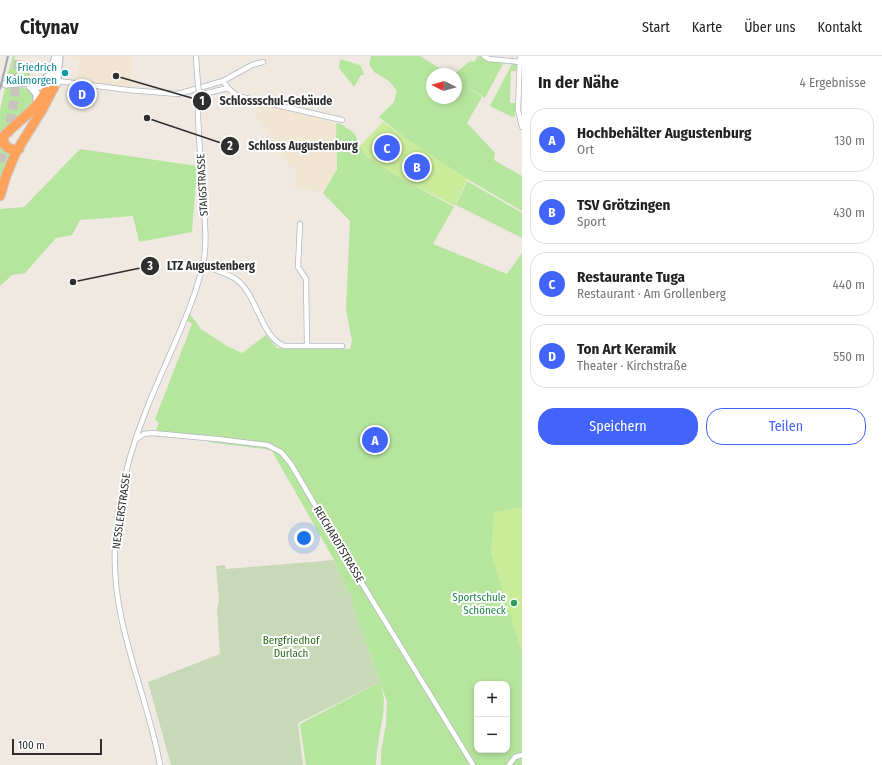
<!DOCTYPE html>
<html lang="de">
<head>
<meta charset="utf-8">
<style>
  body { margin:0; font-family:"Fira Sans Condensed",sans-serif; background:#f6f6f6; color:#222 }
  .controls { position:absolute; right:12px; bottom:12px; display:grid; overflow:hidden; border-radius:8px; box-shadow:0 2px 6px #0003 }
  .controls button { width:36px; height:36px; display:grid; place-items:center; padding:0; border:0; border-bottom:1px solid #e0e0e0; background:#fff; color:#222; font:20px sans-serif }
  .compass { position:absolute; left:426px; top:12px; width:36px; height:36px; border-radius:50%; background:#fff; box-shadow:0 2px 6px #0003; rotate:276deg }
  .scale { position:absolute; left:12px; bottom:10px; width:90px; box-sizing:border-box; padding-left:4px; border:2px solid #2e2e2e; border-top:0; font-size:11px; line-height:14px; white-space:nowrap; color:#2e2e2e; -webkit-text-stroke:3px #fff; paint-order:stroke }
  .you { position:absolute; left:304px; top:482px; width:14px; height:14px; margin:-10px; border:3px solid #fff; border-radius:50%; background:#1a73e8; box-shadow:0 0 0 6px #1a73e833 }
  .badge { display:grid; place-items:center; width:26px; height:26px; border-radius:50%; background:#4264fb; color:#fff; font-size:13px; font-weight:700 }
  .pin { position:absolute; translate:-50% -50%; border:2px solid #fff; box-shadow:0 1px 4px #0006 }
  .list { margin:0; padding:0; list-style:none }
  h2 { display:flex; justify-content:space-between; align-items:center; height:52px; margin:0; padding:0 16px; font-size:17px }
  h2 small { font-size:13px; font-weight:400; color:#767676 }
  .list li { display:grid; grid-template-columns:26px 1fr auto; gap:12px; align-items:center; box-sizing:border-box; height:64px; margin:0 8px 8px; padding:0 8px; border:1px solid #e0e0e0; border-radius:16px }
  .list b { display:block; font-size:15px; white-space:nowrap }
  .list p { margin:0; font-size:13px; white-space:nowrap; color:#767676 }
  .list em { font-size:13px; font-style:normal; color:#767676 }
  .actions { display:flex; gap:8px; padding:12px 16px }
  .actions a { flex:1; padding:9px 0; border:1px solid #4264fb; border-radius:16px; text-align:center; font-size:14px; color:#4264fb }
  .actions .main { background:#4264fb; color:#fff }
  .map { position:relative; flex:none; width:522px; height:709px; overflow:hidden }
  header { display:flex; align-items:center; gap:24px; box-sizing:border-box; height:56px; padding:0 20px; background:#fff; border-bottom:1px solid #e0e0e0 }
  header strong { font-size:19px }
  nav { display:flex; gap:22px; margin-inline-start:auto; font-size:14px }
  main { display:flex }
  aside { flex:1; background:#fff }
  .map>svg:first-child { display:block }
</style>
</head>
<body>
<header>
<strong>Citynav</strong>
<nav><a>Start</a><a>Karte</a><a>Über uns</a><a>Kontakt</a></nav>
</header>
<main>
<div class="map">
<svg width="522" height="709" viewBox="0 0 522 709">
  <rect width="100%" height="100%" fill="#efe9e1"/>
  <path fill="#f0e6d1" d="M73,0H133L130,32L76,25L79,5L72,4Z
    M259,48L336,67V113L323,135L294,133L296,116L274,92V85L256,59Z"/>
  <path fill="#b6e59e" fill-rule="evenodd" d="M13,0H15L14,6L29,8L30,20H7Z
    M371,0H420L449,18H432V42H456V18H454L470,5L474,6L478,0H481L488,5L504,6L485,42L462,27L482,41L467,67L495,97L494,104L522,120V155L467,123L405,82L379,61L394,46L397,35L389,25L374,16L369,8Z
    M340,3L360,9L364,18L363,19H361L354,31L339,12Z
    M512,8H517L516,15H511L510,47H515V60L512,61L490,50Z
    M5,32C20,32 30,28 35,46L0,80V54Z
    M336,67L341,68L354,77L366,100L402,123L454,151L433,188L507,218L522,197V709H381V695L386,669L387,645L381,630L384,643L383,659L377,694L376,709H306L300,668L380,626L352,548V537H348L334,504L272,395L265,393L215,387L156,374L159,367L155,363L192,268L187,265L190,258L201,273L227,290L242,297L266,279L277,292L350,293L352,285L346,253L350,165L323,137L337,113ZM477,628H507V694H477Z
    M0,88L12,98L0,133Z
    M80,93L197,110L192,176L139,186L133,160L80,164L72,179L56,182L25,217L12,219L0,230V153L24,151Z
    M467,125L522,157V182L456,149Z"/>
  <path fill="#c8d9b8" d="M334,504L348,537H352V548L380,626L298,667L303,709H171L148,626L220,598L217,554L219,545L216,510L225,509L226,513Z"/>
  <path fill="#c9ec9a" d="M383,66L405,82L467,123L455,150L402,123L366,100L361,89Z
    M522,451V597L491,497L494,456Z"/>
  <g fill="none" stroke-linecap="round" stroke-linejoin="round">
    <path stroke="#c8c4bd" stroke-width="9" stroke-dasharray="9 4.5" stroke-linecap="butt" d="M0,106C12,72 15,35 19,0"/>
    <g stroke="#b4b7c1" stroke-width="6">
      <path id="street" d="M196,0L198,29
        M484,0L489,3L520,6
        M520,0L518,54L522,71
        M58,25L128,34L178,38L223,25L252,9L263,6
        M228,32L237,40L342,64
        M199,39L228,32L223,25
        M300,168L298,211L306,223L307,290
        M203,209C211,213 230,218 237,224C258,240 260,280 284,290H342
        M136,383L144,378L152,377L217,383L267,389L281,396L291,408L333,480L473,709
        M160,709C147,636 111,567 115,491C117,444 129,396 147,352C165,306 191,258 203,209C208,186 204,160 203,136C201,111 199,85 198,60C198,51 199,43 199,35
        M509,709L515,701L522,699"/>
    </g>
    <g stroke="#b4b7c1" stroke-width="9">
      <path id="secondary" d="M6,28L43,25L50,19L56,0
        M30,30C37,31 45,29 52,31L56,29L58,25L57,21L59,2
        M30,30L37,38V49"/>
    </g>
    <g stroke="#c9c9c9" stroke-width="11">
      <path id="highway" d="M4,80C2,88 6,92 14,94L19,93
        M0,84C14,67 36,56 46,35
        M0,140L6,120L16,96L42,54L54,31"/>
    </g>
    <use href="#street" stroke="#fff" stroke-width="4.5"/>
    <use href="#secondary" stroke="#fff" stroke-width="7"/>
    <use href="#highway" stroke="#ffa35c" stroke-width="9"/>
    <path stroke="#a3a6b8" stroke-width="2" d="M0,33L8,0"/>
    <g stroke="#b4b7c1" stroke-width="6" stroke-linecap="butt">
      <path id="street-bridge" d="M198,29L199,35"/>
    </g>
    <use href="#street-bridge" stroke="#fff" stroke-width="4.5"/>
  </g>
  <circle fill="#0f9aa8" stroke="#fff" stroke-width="1.5" cx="65" cy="17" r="4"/>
  <circle fill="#2e9e5b" stroke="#fff" stroke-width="1.5" cx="514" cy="547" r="4"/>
  <g text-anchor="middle" stroke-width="4" stroke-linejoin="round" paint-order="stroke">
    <g font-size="11" fill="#0d838f" stroke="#fff" text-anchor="end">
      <text x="57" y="15">Friedrich<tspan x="57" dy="13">Kallmorgen</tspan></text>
    </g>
    <g font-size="11" fill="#2e2e2e" stroke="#fff">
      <text transform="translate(202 129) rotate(-93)" y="4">STAIGSTRASSE</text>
      <text transform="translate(121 455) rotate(-82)" y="4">NESSLERSTRASSE</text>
      <text transform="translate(339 488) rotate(59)" y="4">REICHARDTSTRASSE</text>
    </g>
    <g font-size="11" fill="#27864d" stroke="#fff" text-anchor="end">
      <text x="506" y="545">Sportschule<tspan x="506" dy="13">Schöneck</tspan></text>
    </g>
    <g font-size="11" fill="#2c6e1b" stroke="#fff">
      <text x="291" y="588">Bergfriedhof<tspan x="291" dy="13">Durlach</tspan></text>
    </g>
  </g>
  <path fill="none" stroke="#2e2e2e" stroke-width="1.5" d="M116 20L202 45M147 62L230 90M73 226L150 210"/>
  <g fill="#2e2e2e" stroke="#fff" stroke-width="1.5">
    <circle cx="116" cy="20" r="4"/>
    <circle cx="147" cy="62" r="4"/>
    <circle cx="73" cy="226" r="4"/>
    <circle cx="202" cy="45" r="10"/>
    <circle cx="230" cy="90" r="10"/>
    <circle cx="150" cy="210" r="10"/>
  </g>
  <g font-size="12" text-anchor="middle" font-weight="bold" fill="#fff">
    <text x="202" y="49">1</text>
    <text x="230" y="94">2</text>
    <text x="150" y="214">3</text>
  </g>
  <g font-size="12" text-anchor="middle" font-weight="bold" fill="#2e2e2e" stroke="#fff" stroke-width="4" stroke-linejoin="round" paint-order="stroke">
    <text x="276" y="49">Schlossschul-Gebäude</text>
    <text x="303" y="94">Schloss Augustenburg</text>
    <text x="211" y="214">LTZ Augustenberg</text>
  </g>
</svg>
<div class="controls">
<button>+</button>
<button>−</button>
</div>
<svg class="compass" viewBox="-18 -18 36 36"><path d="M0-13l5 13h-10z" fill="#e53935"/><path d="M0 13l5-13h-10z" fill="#767676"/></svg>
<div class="scale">100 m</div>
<div class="you"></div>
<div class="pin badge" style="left:375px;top:384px">A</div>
<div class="pin badge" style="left:417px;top:111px">B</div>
<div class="pin badge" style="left:387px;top:92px">C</div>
<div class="pin badge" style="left:82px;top:38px">D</div>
</div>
<aside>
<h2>In der Nähe<small>4 Ergebnisse</small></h2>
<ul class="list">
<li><span class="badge">A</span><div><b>Hochbehälter Augustenburg</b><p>Ort</p></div><em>130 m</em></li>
<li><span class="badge">B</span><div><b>TSV Grötzingen</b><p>Sport</p></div><em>430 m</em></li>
<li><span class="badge">C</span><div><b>Restaurante Tuga</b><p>Restaurant · Am Grollenberg</p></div><em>440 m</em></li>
<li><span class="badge">D</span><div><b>Ton Art Keramik</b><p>Theater · Kirchstraße</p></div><em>550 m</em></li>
</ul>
<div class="actions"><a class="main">Speichern</a><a>Teilen</a></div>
</aside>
</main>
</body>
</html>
